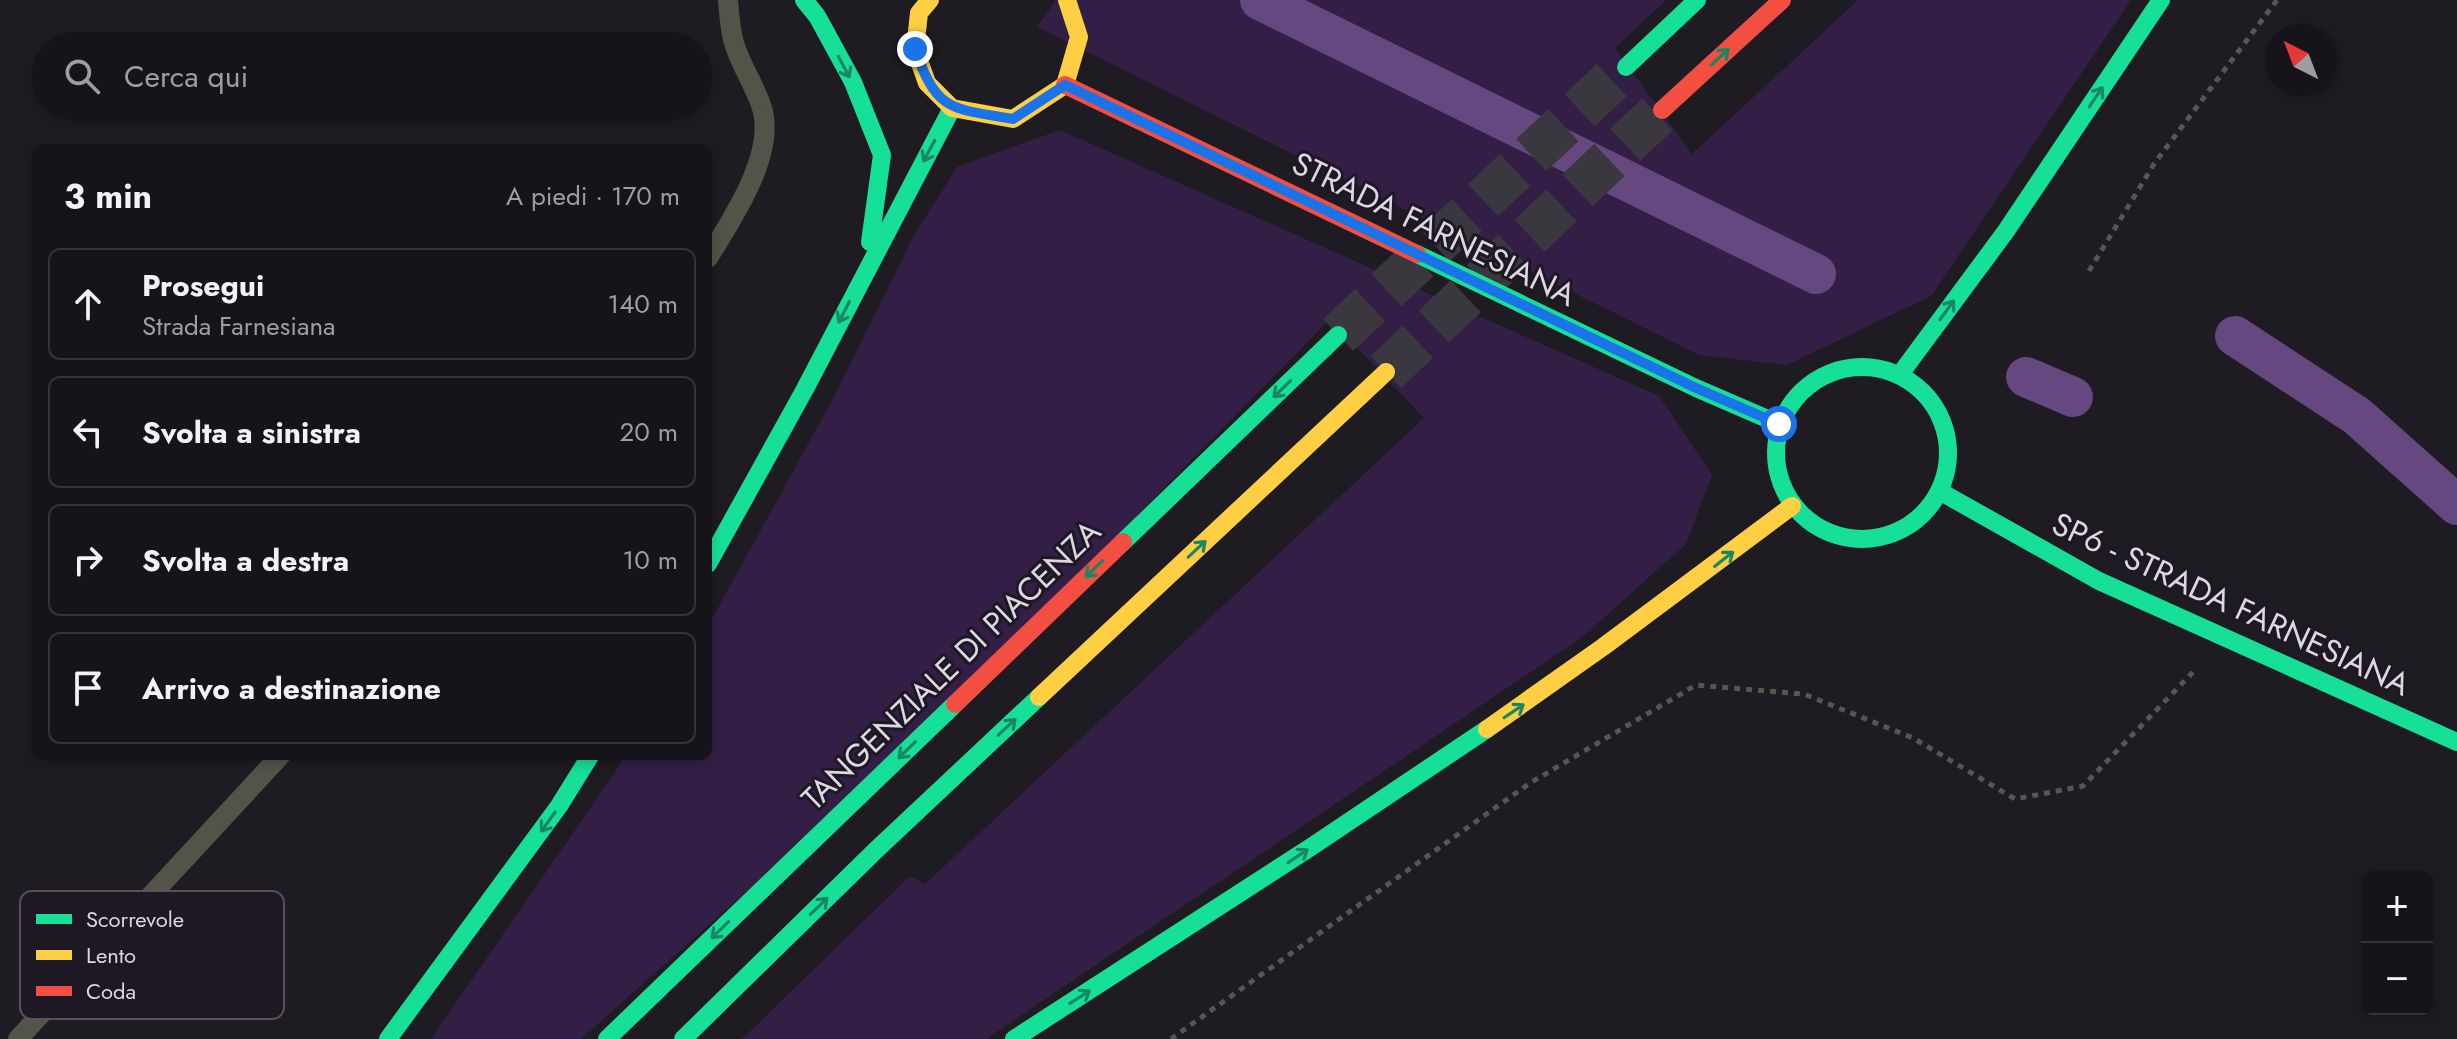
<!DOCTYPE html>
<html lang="it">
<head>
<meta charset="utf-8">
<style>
  body { margin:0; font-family:Jost,sans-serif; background:#232127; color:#f1f3f6 }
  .controls { position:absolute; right:24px; bottom:24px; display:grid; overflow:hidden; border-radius:12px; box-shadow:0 4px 12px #0003 }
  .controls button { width:72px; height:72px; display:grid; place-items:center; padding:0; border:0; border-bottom:2px solid #353339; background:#16141a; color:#f1f3f6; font:40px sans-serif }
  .compass { position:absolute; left:2265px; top:24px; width:72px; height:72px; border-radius:50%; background:#16141a; box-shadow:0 4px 12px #0003; rotate:318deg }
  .stop { position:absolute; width:24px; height:24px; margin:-18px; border:6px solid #1a73e8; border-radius:50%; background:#fff }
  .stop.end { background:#1a73e8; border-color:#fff; box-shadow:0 2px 8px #0008 }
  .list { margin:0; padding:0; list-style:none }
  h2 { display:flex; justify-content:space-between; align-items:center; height:104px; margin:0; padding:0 32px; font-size:34px }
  h2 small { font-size:26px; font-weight:400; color:#9e9ea2 }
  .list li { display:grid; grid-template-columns:52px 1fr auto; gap:24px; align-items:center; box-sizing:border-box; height:112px; margin:0 16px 16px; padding:0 16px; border:2px solid #353339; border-radius:12px }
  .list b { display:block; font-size:30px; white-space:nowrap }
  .list p { margin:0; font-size:26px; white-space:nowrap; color:#9e9ea2 }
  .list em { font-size:26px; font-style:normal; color:#9e9ea2 }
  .icon { flex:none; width:44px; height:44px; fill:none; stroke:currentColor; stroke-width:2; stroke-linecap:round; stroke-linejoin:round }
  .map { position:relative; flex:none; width:2457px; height:1039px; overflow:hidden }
  .search { position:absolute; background:#16141a; box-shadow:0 4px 12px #0003; left:32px; top:32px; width:680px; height:88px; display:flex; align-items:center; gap:20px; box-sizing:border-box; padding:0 28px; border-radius:44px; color:#9e9ea2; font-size:30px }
  .panel { position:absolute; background:#16141a; box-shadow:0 4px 12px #0003; left:32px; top:144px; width:680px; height:616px; border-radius:12px }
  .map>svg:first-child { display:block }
</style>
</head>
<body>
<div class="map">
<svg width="2457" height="1039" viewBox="0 0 2457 1039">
  <rect width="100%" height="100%" fill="#1e1b22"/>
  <path fill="#331f45" d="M1056,0H1666L1615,48L1692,154L1858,0H2131L1931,296L1787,365L1699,355L1037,27Z
    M1060,130L1659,396L1712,475L1686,544L1580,639L986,1039H742L910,876L925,884L1424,418L1330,319L926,731L581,1039H431L626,756H708V626L834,397L914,235L957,167Z"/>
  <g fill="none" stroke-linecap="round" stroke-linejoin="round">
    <path stroke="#64487f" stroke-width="40" d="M1260,0L1816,274
      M2235,336L2357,416L2457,505
      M2026,377L2073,397"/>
    <path stroke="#3a373f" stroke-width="44" stroke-dasharray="44 22" stroke-linecap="butt" d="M1338,335L1626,67
      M1386,372L1662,110"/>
    <path stroke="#585650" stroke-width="5" stroke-dasharray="6 6" stroke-linecap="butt" d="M2089,271L2154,164L2277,0
      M1171,1039L1530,783L1696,685L1804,694L1913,738L2015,799L2083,786L2197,668"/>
    <path stroke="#545347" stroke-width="20" d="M708,258C732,219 778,152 761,105C754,84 740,64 734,43C730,29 729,14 728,0
      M18,1039L280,756"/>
    <path stroke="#16e098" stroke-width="18" d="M804,0L817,16L853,82L882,155L870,242
      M1626,67L1697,0
      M1417,254L1696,388L1779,424
      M1776 453a86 86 0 1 1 172 0a86 86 0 1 1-172 0Z
      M1901,373L2006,231L2161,0
      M1941,492L2099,581L2457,742
      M1123,542L1338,335
      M708,564L805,389L952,108
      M388,1039L559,806L590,756
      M607,1039L955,704
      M683,1039L876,850L1039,697
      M1014,1039L1311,847L1487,729"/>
    <path stroke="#ffcf43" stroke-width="18" d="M930,0L919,13L915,49L927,83L952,108L1013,119L1065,85L1079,37L1067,0
      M1039,697L1386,372
      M1487,729L1603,647L1792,506"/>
    <path stroke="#f24e42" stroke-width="18" d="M1065,85L1417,254
      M1662,110L1782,0
      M955,704L1123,542"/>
  </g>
  <defs><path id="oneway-shaft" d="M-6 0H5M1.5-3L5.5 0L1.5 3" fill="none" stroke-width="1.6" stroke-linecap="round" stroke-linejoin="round" transform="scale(2)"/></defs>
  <g stroke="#1a8664">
    <use href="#oneway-shaft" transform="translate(1720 57) rotate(-43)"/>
    <use href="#oneway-shaft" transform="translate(844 67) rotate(62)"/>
    <use href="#oneway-shaft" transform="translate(2096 97) rotate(-56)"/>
    <use href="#oneway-shaft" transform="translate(929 151) rotate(118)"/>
    <use href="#oneway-shaft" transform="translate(1947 310) rotate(-54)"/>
    <use href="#oneway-shaft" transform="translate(844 312) rotate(117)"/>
    <use href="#oneway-shaft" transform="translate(1282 389) rotate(136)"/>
    <use href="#oneway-shaft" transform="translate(1197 549) rotate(-43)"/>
    <use href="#oneway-shaft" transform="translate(1724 559) rotate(-38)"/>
    <use href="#oneway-shaft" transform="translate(1094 569) rotate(136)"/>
    <use href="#oneway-shaft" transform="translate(1514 711) rotate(-34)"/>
    <use href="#oneway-shaft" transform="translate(1007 727) rotate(-43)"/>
    <use href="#oneway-shaft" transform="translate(907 750) rotate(136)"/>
    <use href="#oneway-shaft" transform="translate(548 822) rotate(126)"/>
    <use href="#oneway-shaft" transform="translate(1298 856) rotate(-34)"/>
    <use href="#oneway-shaft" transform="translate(819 906) rotate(-44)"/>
    <use href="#oneway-shaft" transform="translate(720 930) rotate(136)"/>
    <use href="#oneway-shaft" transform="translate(1080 997) rotate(-32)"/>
  </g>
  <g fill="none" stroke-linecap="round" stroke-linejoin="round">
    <path stroke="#1a73e8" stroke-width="10" d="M915,49C937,113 952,108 1013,119L1065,85L1696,388L1779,424"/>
  </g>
  <g text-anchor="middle" stroke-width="6" stroke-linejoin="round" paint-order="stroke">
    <g font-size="32" fill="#dcd8e1" stroke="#1e1825">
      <text transform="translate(1434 229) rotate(26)" y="11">STRADA FARNESIANA</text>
      <text transform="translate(2231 604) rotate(25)" y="11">SP6 - STRADA FARNESIANA</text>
      <text transform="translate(951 665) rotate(-44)" y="11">TANGENZIALE DI PIACENZA</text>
    </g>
  </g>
  <rect x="20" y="891" width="264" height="128" rx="12" fill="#1e1825" stroke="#57525d" stroke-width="2"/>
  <rect x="36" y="914" width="36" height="10" fill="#16e098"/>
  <rect x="36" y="950" width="36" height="10" fill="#ffcf43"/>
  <rect x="36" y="986" width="36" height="10" fill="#f24e42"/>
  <g font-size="22" fill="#dcd8e1">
    <text x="86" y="927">Scorrevole</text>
    <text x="86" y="963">Lento</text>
    <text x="86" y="999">Coda</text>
  </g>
</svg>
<div class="controls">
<button>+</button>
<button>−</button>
</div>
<svg class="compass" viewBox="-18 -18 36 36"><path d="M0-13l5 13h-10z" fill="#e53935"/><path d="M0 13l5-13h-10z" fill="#9e9ea2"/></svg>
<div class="stop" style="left:1779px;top:424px"></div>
<div class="stop end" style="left:915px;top:49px"></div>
<div class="search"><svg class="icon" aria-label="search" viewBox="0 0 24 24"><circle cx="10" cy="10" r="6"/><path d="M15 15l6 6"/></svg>Cerca qui</div>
<section class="panel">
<h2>3 min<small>A piedi · 170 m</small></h2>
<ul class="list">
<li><svg class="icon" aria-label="ahead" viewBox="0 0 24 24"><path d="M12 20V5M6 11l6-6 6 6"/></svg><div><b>Prosegui</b><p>Strada Farnesiana</p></div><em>140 m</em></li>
<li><svg class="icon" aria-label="left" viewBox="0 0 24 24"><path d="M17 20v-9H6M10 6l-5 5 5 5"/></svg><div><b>Svolta a sinistra</b></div><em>20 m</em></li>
<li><svg class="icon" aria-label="right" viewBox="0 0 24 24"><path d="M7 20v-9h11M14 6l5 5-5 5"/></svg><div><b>Svolta a destra</b></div><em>10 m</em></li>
<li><svg class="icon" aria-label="arrive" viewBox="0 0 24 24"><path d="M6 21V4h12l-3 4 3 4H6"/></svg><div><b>Arrivo a destinazione</b></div></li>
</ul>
</section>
</div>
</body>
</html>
